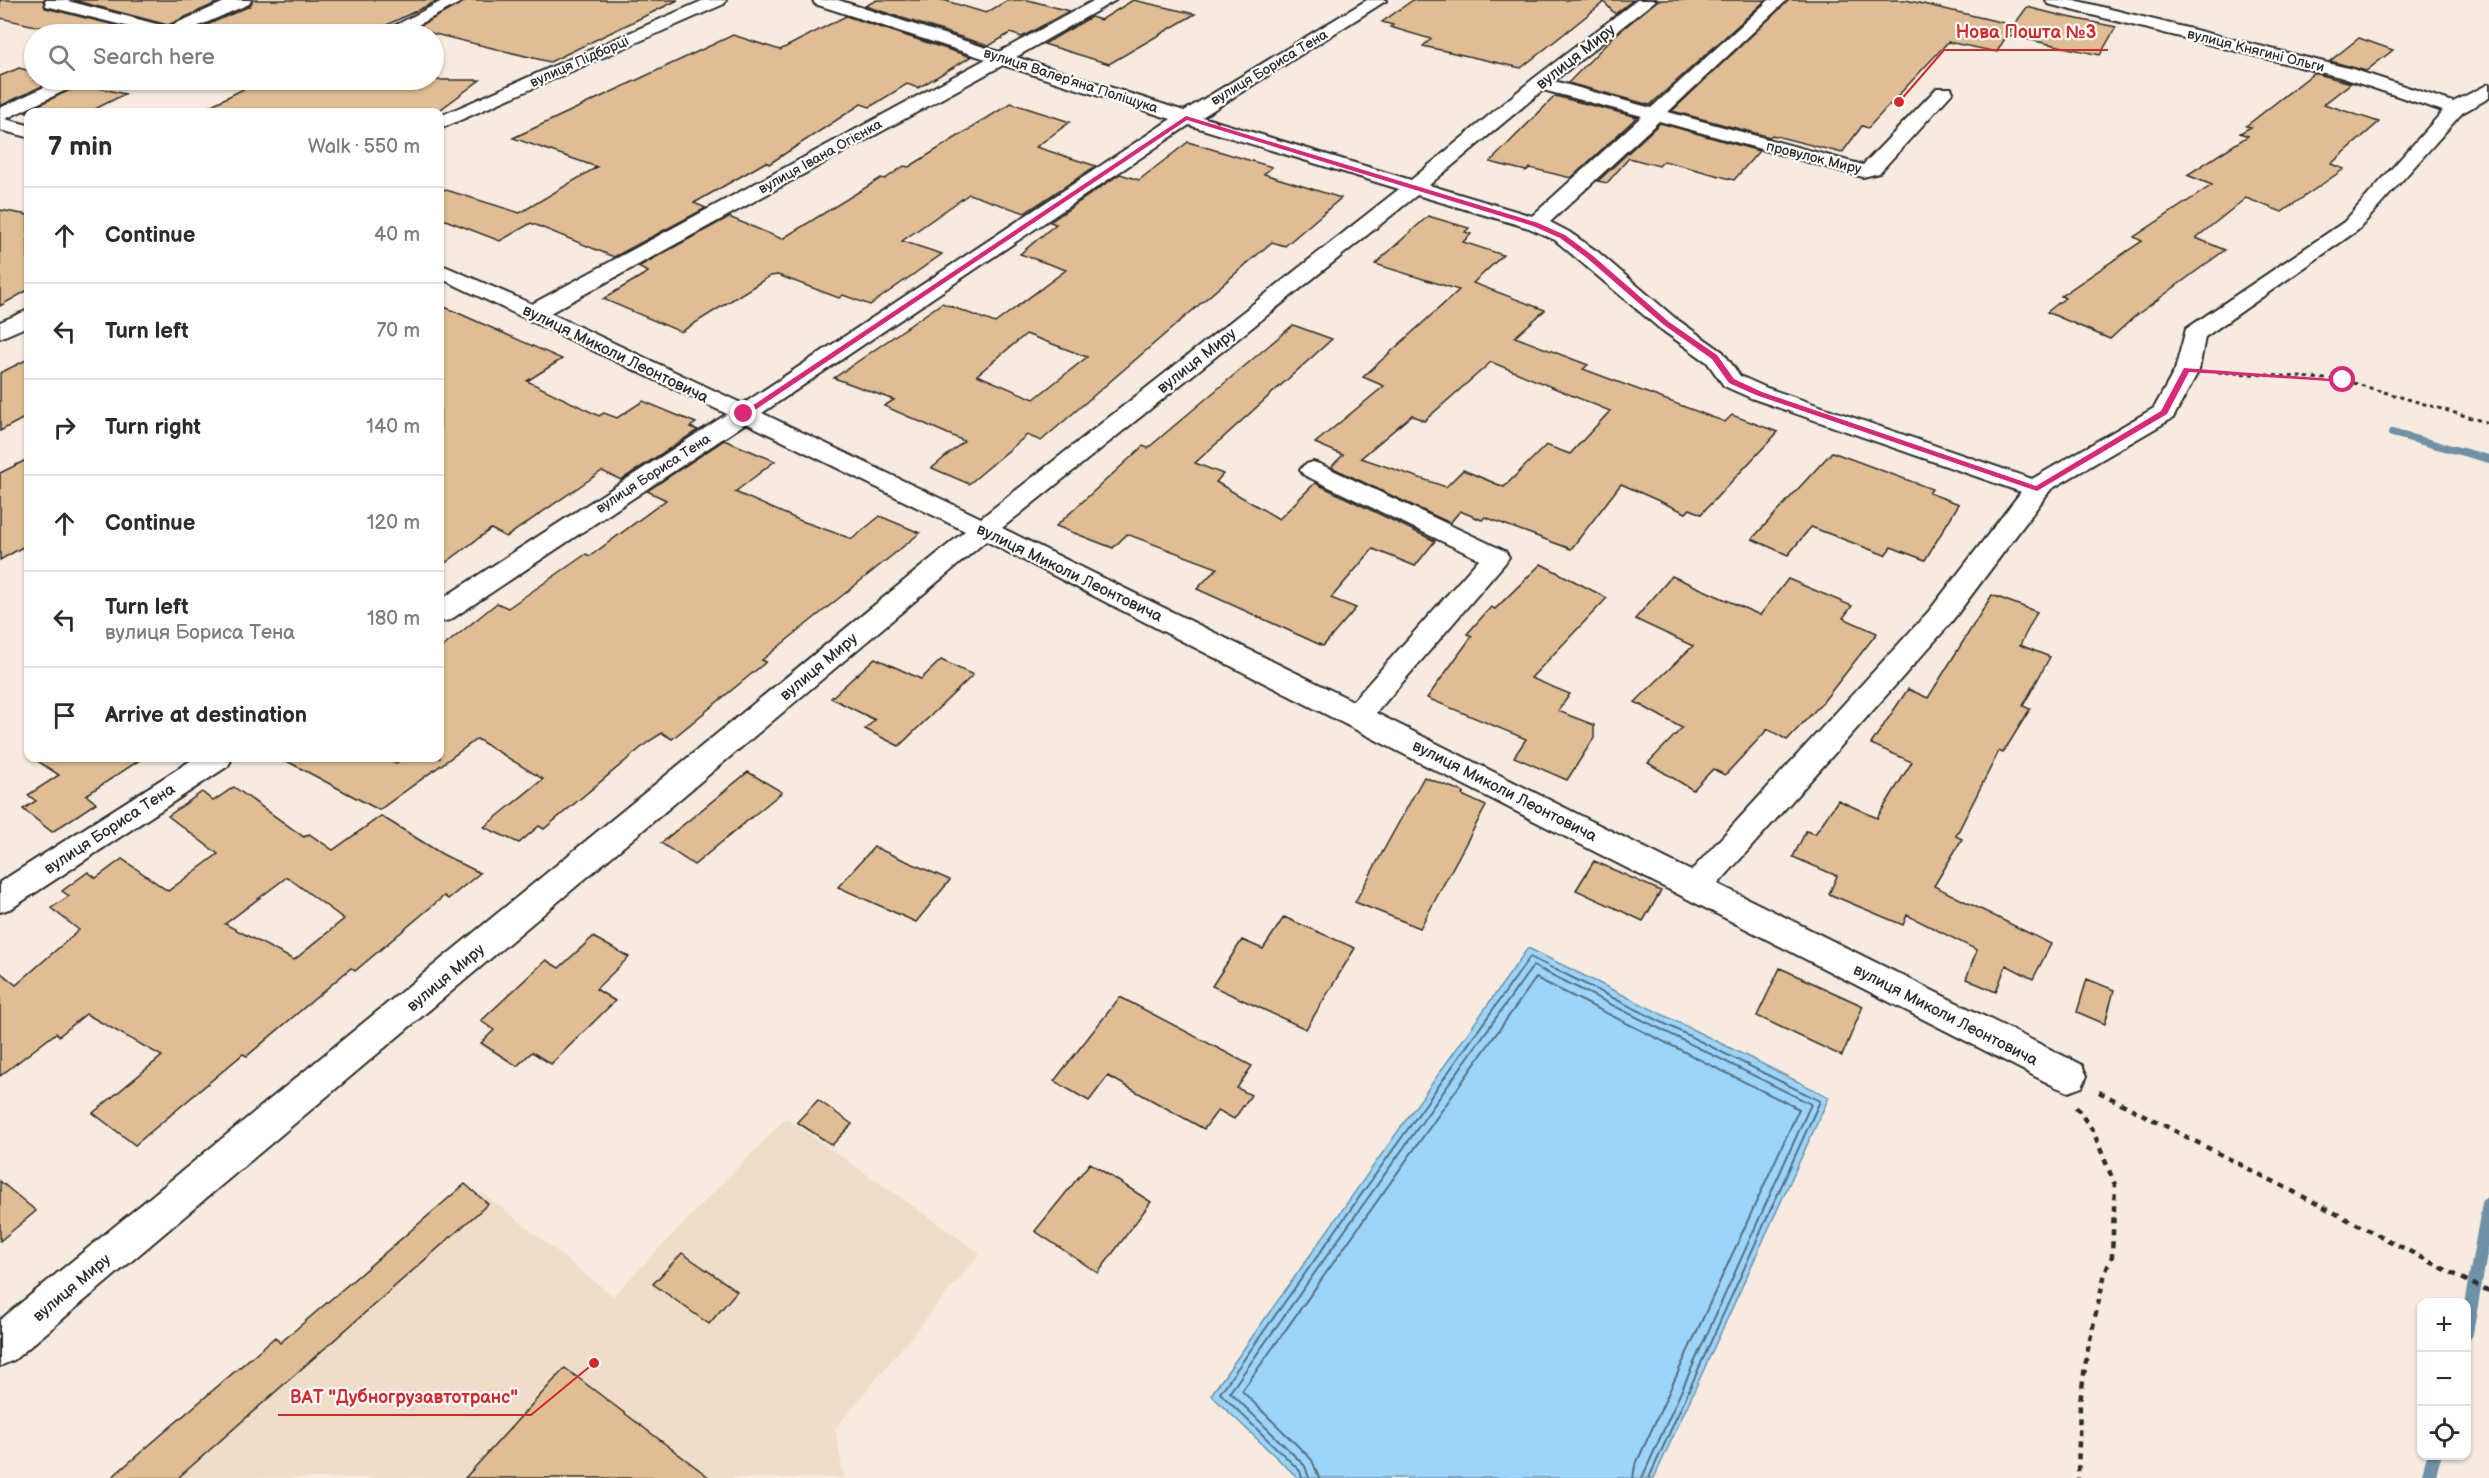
<!DOCTYPE html>
<html lang="en">
<head>
<meta charset="utf-8">
<style>
  body { margin:0; font-family:"Balsamiq Sans",sans-serif; background:#f7f7f7; color:#2b2b33 }
  .controls { position:absolute; right:18px; bottom:18px; display:grid; overflow:hidden; border-radius:12px; box-shadow:0 2px 4px #0004 }
  .controls button { width:54px; height:54px; display:grid; place-items:center; padding:0; border:0; border-bottom:2px solid #e1e1e2; background:#fff; color:#2b2b33; font:30px sans-serif }
  .stop { position:absolute; width:18px; height:18px; margin:-14px; border:4px solid #db2777; border-radius:50%; background:#fff }
  .stop.end { background:#db2777; border-color:#fff; box-shadow:0 2px 6px #0008 }
  .list { margin:0; padding:0; list-style:none }
  h2 { display:flex; justify-content:space-between; align-items:center; height:78px; margin:0; padding:0 24px; font-size:26px }
  h2 small { font-size:20px; font-weight:400; color:#7c7c81 }
  .list li { display:grid; grid-template-columns:39px 1fr auto; gap:18px; align-items:center; box-sizing:border-box; height:96px; padding:0 24px; border-top:2px solid #e1e1e2 }
  .list b { display:block; font-size:22px; white-space:nowrap }
  .list p { margin:0; font-size:20px; white-space:nowrap; color:#7c7c81 }
  .list em { font-size:20px; font-style:normal; color:#7c7c81 }
  .icon { flex:none; width:33px; height:33px; fill:none; stroke:currentColor; stroke-width:2; stroke-linecap:round; stroke-linejoin:round }
  .map { position:relative; flex:none; width:2489px; height:1478px; overflow:hidden }
  .search { position:absolute; background:#fff; box-shadow:0 2px 4px #0004; left:24px; top:24px; width:420px; height:66px; display:flex; align-items:center; gap:15px; box-sizing:border-box; padding:0 21px; border-radius:33px; color:#7c7c81; font-size:22px }
  .panel { position:absolute; background:#fff; box-shadow:0 2px 4px #0004; left:24px; top:108px; width:420px; height:654px; border-radius:12px }
  .map>svg:first-child { display:block }
</style>
</head>
<body>
<div class="map">
<svg width="2489" height="1478" viewBox="0 0 2489 1478">
  <rect width="100%" height="100%" fill="#f6ebde"/>
  <filter id="ink" filterUnits="userSpaceOnUse"><feTurbulence type="fractalNoise" baseFrequency=".0167" numOctaves="2"/><feDisplacementMap in="SourceGraphic" scale="12" xChannelSelector="R" yChannelSelector="G"/><feConvolveMatrix kernelMatrix="1 2 1 2 8 2 1 2 1" color-interpolation-filters="sRGB"/></filter>
  <g filter="url(#ink)">
    <path fill="#efddc7" d="M786,1118L980,1253L835,1429L844,1478H175L483,1193L613,1296Z"/>
    <path fill="#9bd5fb" stroke="#6e91a8" stroke-width="1.5" d="M1528,948L1829,1097L1654,1478H1298L1211,1395Z"/>
    <g fill="none" stroke-linecap="round" stroke-linejoin="round">
      <path stroke="#586f7e" stroke-width="1.5" d="M1519,972L1530,957L1560,972
        M1529,972L1533,966L1545,972"/>
      <path stroke="#586f7e" stroke-width="2" d="M1542,970L1811,1104L1642,1478
        M1557,970L1820,1101L1649,1478
        M1302,1478L1300,1471L1220,1393L1521,970
        M1309,1478L1305,1466L1230,1392L1530,970
        M1319,1478L1312,1460L1242,1391L1536,978L1799,1109L1635,1466L1633,1478"/>
      <path stroke="#6e91a8" stroke-width="8" d="M2392,433L2489,459"/>
      <path stroke="#6e91a8" stroke-width="14" d="M2466,1333L2489,1204
        M2428,1478L2434,1456"/>
    </g>
    <path fill="#e0bd92" stroke="#2b2b2b" stroke-width="1.5" fill-rule="evenodd" d="M0,0H43L45,8L151,34H70L0,18Z
      M73,0H223L168,25Z
      M253,0H439L368,34H187L250,6Z
      M467,0H678L550,62L414,29Z
      M877,0H943L986,13L1008,0H1028L1069,11L1022,37L1010,33L989,46L865,6Z
      M1133,0L1195,14L1109,64L1044,44L1091,17L1101,20Z
      M1413,0H1633L1615,14L1604,2L1521,68L1423,46L1431,39L1390,27L1393,25L1382,22Z
      M1658,0H1766L1650,105L1568,83L1613,37Z
      M1789,0H1906L2013,25L1997,52L1948,42L1868,128L1862,126L1842,153L1772,135L1770,137L1672,111Z
      M2027,7L2063,16L2116,27L2100,55L2007,35Z
      M846,16L971,57L918,88L907,84L870,107L861,104L769,164L766,162L694,203L706,208L614,257L531,223L500,241L440,218V188L520,213L597,167L513,138L733,35L780,50Z
      M2359,38L2393,50L2366,71L2330,61Z
      M19,68L34,72V80H55L0,106V76Z
      M2314,73L2351,83L2324,104L2379,122L2331,164L2344,169L2282,212L2246,198L2196,238L2225,250L2134,317L2110,339L2047,312L2065,298L2061,296L2142,241L2134,237L2212,185L2187,175L2248,136L2240,133L2251,127L2246,126Z
      M261,80H480L437,112H198Z
      M82,84L125,94L89,112H24Z
      M1555,96L1637,117L1571,178L1530,168L1526,171L1490,162Z
      M1011,103L1070,122L1036,147L1096,166L1025,213L969,194L902,241L942,254L870,305L843,295L839,298L778,275L770,276L681,332L603,299L648,272L638,267L729,217L782,239L881,178L885,179L904,166L909,167Z
      M1660,123L1759,151L1734,180L1664,161L1659,166L1629,158L1607,183L1598,181Z
      M1188,142L1272,167L1264,174L1341,198L1285,246L1272,242L1041,441L1027,435L969,484L932,468L964,441L884,406L894,400L834,378L942,303L995,323L1066,270L1020,254L1056,224L1050,222L1120,174L1139,180ZM1026,334L1087,357L1034,399L977,375Z
      M0,210L28,215V290L0,306Z
      M1428,216L1469,228L1465,232L1471,234L1463,242L1503,255L1473,283L1545,310L1515,337L1588,365L1583,369L1725,422L1732,415L1778,432L1701,514L1690,509L1686,513L1621,484L1571,549L1485,517L1482,520L1460,511L1450,523L1331,467L1343,455L1315,443L1384,386L1363,377L1459,290L1375,264ZM1491,362L1610,411L1570,454L1546,445L1504,487L1463,470L1446,487L1361,458L1412,415L1424,421Z
      M440,305L562,359L527,381L599,416L604,413L617,418L643,401L696,423L690,427L698,430L621,480L602,471L506,537L491,529L440,567Z
      M1293,325L1332,339L1195,463L1223,474L1216,482L1279,519L1315,483L1435,541L1415,566L1373,549L1331,598L1356,608L1323,646L1197,589L1217,568L1127,534L1113,548L1056,526L1143,446L1148,448Z
      M28,359V416L0,431V373Z
      M724,440L775,461L735,492L799,520L852,539L880,516L920,533L762,660L766,662L672,739L662,733L648,742L544,829L539,826L519,843L484,827L543,779L477,739L379,810L281,758H385L396,763L404,758H440V649L497,603L508,608L586,554L590,556L666,500L647,491Z
      M1832,452L1932,489L1929,493L1959,504L1925,560L1891,547L1885,555L1811,527L1788,555L1752,539Z
      M28,459V544L0,560V473Z
      M1541,564L1607,598L1531,678L1570,694L1558,711L1594,725V738L1567,780L1514,757L1526,739L1427,698L1472,636L1467,634L1491,607L1495,609Z
      M1672,576L1760,615L1788,579L1852,606L1843,618L1877,633L1823,702L1787,740L1768,729L1725,775L1713,769L1693,790L1648,763L1682,728L1635,702L1693,646L1635,619Z
      M1992,595L2037,612L2020,645L2050,657L2023,706L2030,709L2003,753L1999,751L1956,836L1962,839L1934,886L2051,944L2033,979L2006,965L1996,992L1966,979L1977,950L1907,915L1903,925L1829,894L1837,876L1793,857L1806,831L1815,834L1838,800L1877,818L1912,762L1871,744L1908,689L1928,698Z
      M875,658L921,679L941,660L973,675L899,746L865,729L875,720L831,698Z
      M33,758H143L86,795L96,803L52,832L23,809L36,801L28,795L59,775Z
      M748,772L782,792L694,865L661,843Z
      M1424,777L1464,792L1462,795L1486,806L1420,928L1355,902Z
      M234,787L304,837L309,834L333,850L381,816L442,854L480,873L448,899L444,896L355,971L351,968L247,1056L243,1054L135,1145L93,1113L162,1056L86,1014L59,1036L56,1033L0,1076V972L16,985L79,930L51,908L69,896L62,891L88,872L96,878L122,859L168,891L218,854L168,816L202,792L213,801ZM287,877L344,919L294,960L225,924Z
      M874,847L950,880L916,922L838,887Z
      M1594,861L1661,891L1643,921L1576,890Z
      M1284,917L1355,948L1306,1029L1212,986L1242,940L1263,949Z
      M593,937L629,957L596,989L615,1001L551,1064L532,1052L517,1066L481,1043L494,1030L481,1021L546,960L559,968Z
      M1780,968L1863,1006L1842,1056L1757,1016Z
      M2087,979L2114,990L2105,1024L2077,1012Z
      M1120,997L1252,1066L1237,1088L1251,1095L1234,1119L1218,1110L1204,1129L1108,1076L1089,1101L1054,1081Z
      M818,1100L852,1124L832,1145L797,1122Z
      M1090,1163L1151,1202L1098,1273L1035,1231Z
      M0,1181L36,1211L0,1241Z
      M465,1184L488,1204L178,1478H111L275,1337L280,1343Z
      M682,1253L737,1291L709,1324L653,1284Z
      M565,1368L710,1478H465Z"/>
    <g fill="none" stroke-linecap="round" stroke-linejoin="round">
      <g stroke="#2b2b2b" stroke-width="4">
        <path id="street" d="M45,0H64L168,27L229,0H251L249,4L185,32V34H158L46,6Z
          M444,0H465L401,34H379Z
          M704,0H726L724,4L440,129V116Z
          M813,0H838L999,52L1095,0H1116L1016,57L1184,111L1367,0H1387L1202,117L1411,180L1533,79L1637,0H1656L1554,81L1651,108L1769,0H1787L1668,112L1863,165L1937,88H1951L1953,92L1879,173L1863,177L1659,121L1550,222L1569,232L1598,252L1675,318L1723,352L1740,376L1767,388L2032,479L2154,408L2175,370L2186,329L2344,222L2443,111L2340,77L2048,4L2046,0H2074L2352,69L2453,102L2489,84V98L2462,113L2358,230L2205,337L2199,370L2173,418L2051,489L1949,625L1718,884L2082,1065L2087,1076L2082,1087L2069,1092L2056,1087L986,541L14,1360L0,1366V1320L965,531L746,423L450,620L440,622V600L727,414L440,278V264L532,304L986,59L815,4ZM1003,65L1171,119L743,404L550,313ZM1543,90L1642,116L1532,216L1429,185ZM1189,125L1399,189L981,518L762,413ZM1417,195L1529,228L1555,240L1659,328L1707,362L1724,386L1751,398L2021,492L1929,611L1691,871L1376,713L1505,563L1509,557L1505,551L1322,465L1313,462L1304,465L1300,470L1304,475L1479,559L1353,701L1002,528Z
          M59,80H82L79,84L5,119L28,125V137L0,130V108Z
          M28,310V326L0,338V322Z
          M195,758H232L228,766L12,908L0,912V882Z"/>
      </g>
      <path stroke="#2b2b2b" stroke-width="3" stroke-dasharray="4 4" stroke-linecap="butt" d="M2218,372L2343,380L2489,423"/>
      <path stroke="#2b2b2b" stroke-width="4.5" stroke-dasharray="6 6" stroke-linecap="butt" d="M2099,1092L2489,1292
        M2076,1107L2093,1131L2115,1185L2112,1256L2105,1273L2087,1353L2080,1402L2078,1478"/>
      <use href="#street" fill="#fff" fill-rule="evenodd"/>
    </g>
  </g>
  <path fill="#db2777" d="M1186,116L1538,223L1565,235L1592,255L1669,322L1717,355L1734,379L1762,392L2036,486L2161,411L2184,368L2347,380L2343,382L2189,372L2167,414L2037,491L1756,395L1729,383L1712,359L1664,325L1587,258L1560,238L1533,226L1187,120L746,416L740,414Z"/>
  <g text-anchor="middle" stroke-width="4.5" stroke-linejoin="round" paint-order="stroke">
    <g font-size="14" fill="#2b2b2b" stroke="#fff">
      <text transform="translate(2256 50) rotate(14)" y="5">вулиця Княгині Ольги</text>
      <text transform="translate(579 61) rotate(-24)" y="5">вулиця Підборці</text>
      <text transform="translate(1269 67) rotate(-31)" y="5">вулиця Бориса Тена</text>
      <text transform="translate(1071 80) rotate(18)" y="5">вулиця Валерʼяна Поліщука</text>
      <text transform="translate(820 156) rotate(-29)" y="5">вулиця Івана Огієнка</text>
      <text transform="translate(1814 157) rotate(14)" y="5">провулок Миру</text>
      <text transform="translate(653 473) rotate(-33)" y="5">вулиця Бориса Тена</text>
    </g>
    <g font-size="16" fill="#2b2b2b" stroke="#fff">
      <text transform="translate(1575 56) rotate(-38)" y="6">вулиця Миру</text>
      <text transform="translate(616 353) rotate(26)" y="6">вулиця Миколи Леонтовича</text>
      <text transform="translate(1196 360) rotate(-38)" y="6">вулиця Миру</text>
      <text transform="translate(1070 572) rotate(26)" y="6">вулиця Миколи Леонтовича</text>
      <text transform="translate(818 666) rotate(-40)" y="6">вулиця Миру</text>
      <text transform="translate(1505 790) rotate(27)" y="6">вулиця Миколи Леонтовича</text>
      <text transform="translate(109 828) rotate(-33)" y="6">вулиця Бориса Тена</text>
      <text transform="translate(445 977) rotate(-40)" y="6">вулиця Миру</text>
      <text transform="translate(1946 1014) rotate(27)" y="6">вулиця Миколи Леонтовича</text>
      <text transform="translate(71 1287) rotate(-40)" y="6">вулиця Миру</text>
    </g>
  </g>
  <path fill="none" stroke="#d62828" stroke-width="2" d="M1899 102L1944 50H2108M594 1363L531 1415H278"/>
  <g fill="#d62828" stroke="#fff" stroke-width="2">
    <circle cx="1899" cy="102" r="6"/>
    <circle cx="594" cy="1363" r="6"/>
  </g>
  <g font-size="18" text-anchor="middle" font-weight="bold" fill="#d62828" stroke="#fff" stroke-width="4.5" stroke-linejoin="round" paint-order="stroke">
    <text x="2026" y="38">Нова Пошта №3</text>
    <text x="404" y="1403">ВАТ "Дубногрузавтотранс"</text>
  </g>
</svg>
<div class="controls">
<button>+</button>
<button>−</button>
<button><svg class="icon" aria-label="locate" viewBox="0 0 24 24"><circle cx="12" cy="12" r="6"/><path d="M12 2v4M12 18v4M2 12h4M18 12h4"/></svg></button>
</div>
<div class="stop" style="left:2343px;top:380px"></div>
<div class="stop end" style="left:744px;top:414px"></div>
<div class="search"><svg class="icon" aria-label="search" viewBox="0 0 24 24"><circle cx="10" cy="10" r="6"/><path d="M15 15l6 6"/></svg>Search here</div>
<section class="panel">
<h2>7 min<small>Walk · 550 m</small></h2>
<ul class="list">
<li><svg class="icon" aria-label="ahead" viewBox="0 0 24 24"><path d="M12 20V5M6 11l6-6 6 6"/></svg><div><b>Continue</b></div><em>40 m</em></li>
<li><svg class="icon" aria-label="left" viewBox="0 0 24 24"><path d="M17 20v-9H6M10 6l-5 5 5 5"/></svg><div><b>Turn left</b></div><em>70 m</em></li>
<li><svg class="icon" aria-label="right" viewBox="0 0 24 24"><path d="M7 20v-9h11M14 6l5 5-5 5"/></svg><div><b>Turn right</b></div><em>140 m</em></li>
<li><svg class="icon" aria-label="ahead" viewBox="0 0 24 24"><path d="M12 20V5M6 11l6-6 6 6"/></svg><div><b>Continue</b></div><em>120 m</em></li>
<li><svg class="icon" aria-label="left" viewBox="0 0 24 24"><path d="M17 20v-9H6M10 6l-5 5 5 5"/></svg><div><b>Turn left</b><p>вулиця Бориса Тена</p></div><em>180 m</em></li>
<li><svg class="icon" aria-label="arrive" viewBox="0 0 24 24"><path d="M6 21V4h12l-3 4 3 4H6"/></svg><div><b>Arrive at destination</b></div></li>
</ul>
</section>
</div>
</body>
</html>
